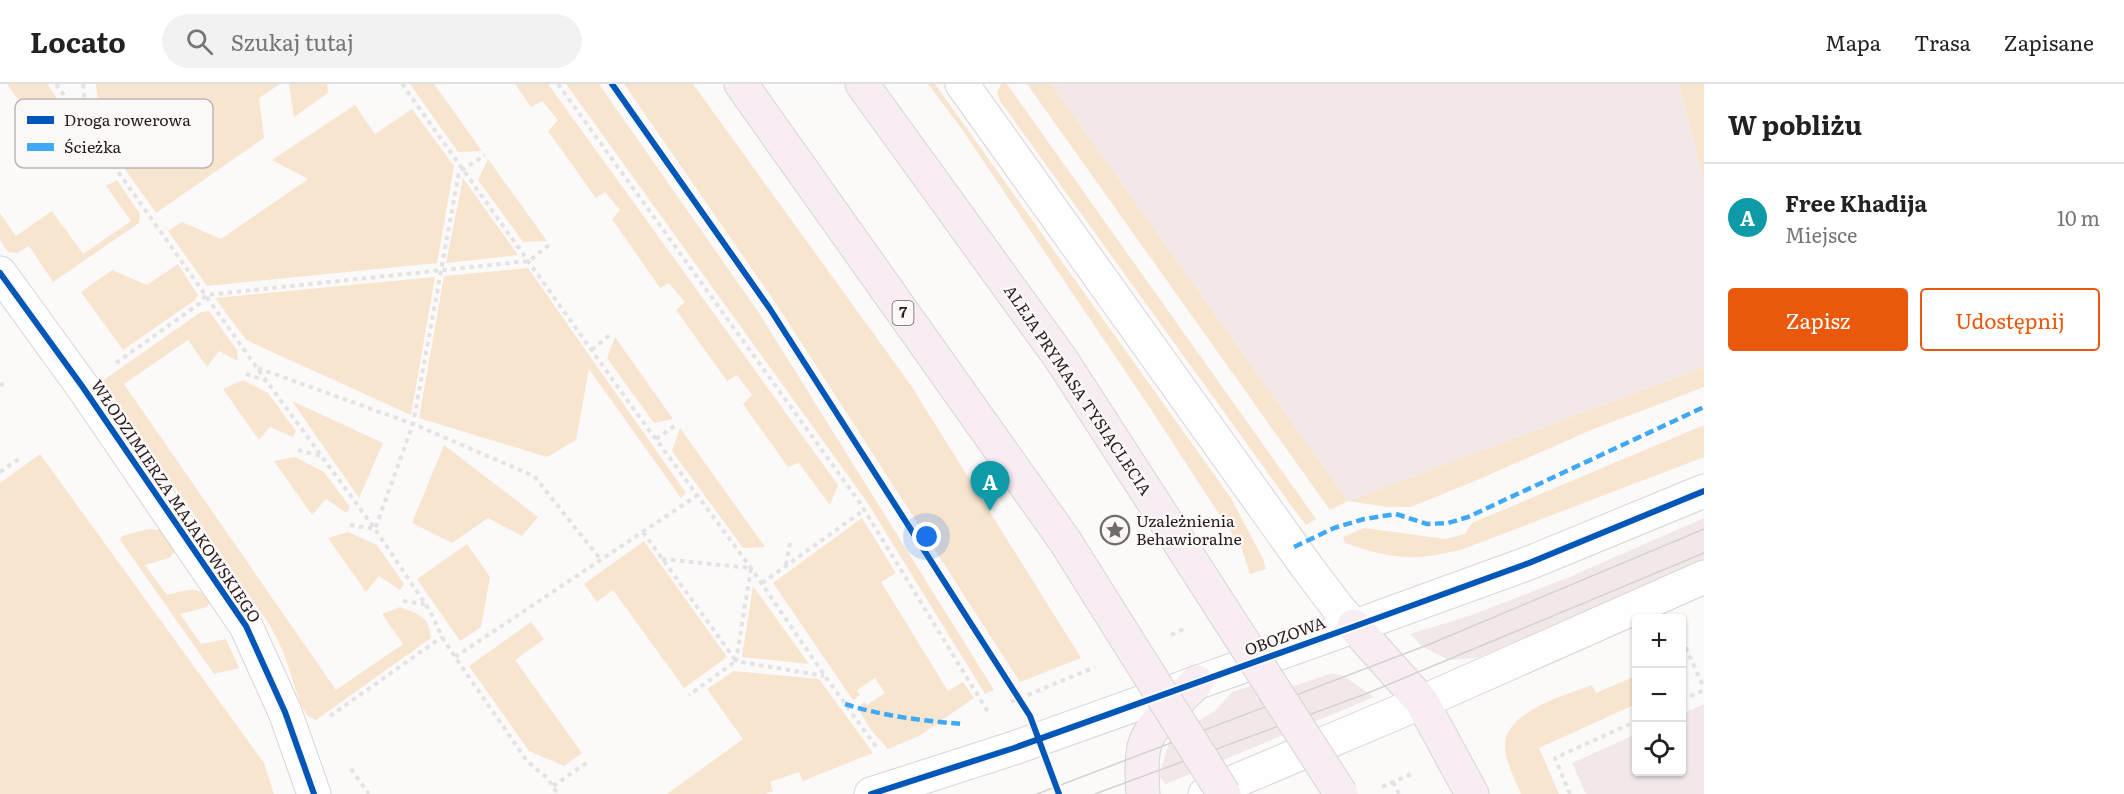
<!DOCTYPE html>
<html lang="pl">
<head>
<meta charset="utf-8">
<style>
  body { margin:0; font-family:Literata,serif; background:#f2f2f2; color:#222 }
  .controls { position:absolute; right:18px; bottom:18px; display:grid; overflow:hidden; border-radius:6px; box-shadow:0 2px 4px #0004 }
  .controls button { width:54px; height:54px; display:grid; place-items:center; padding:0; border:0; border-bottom:2px solid #e0e0e0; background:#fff; color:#222; font:30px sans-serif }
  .you { position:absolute; left:927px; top:453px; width:21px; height:21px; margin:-15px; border:4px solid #fff; border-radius:50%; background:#1a73e8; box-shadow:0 0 0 9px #1a73e833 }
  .badge { display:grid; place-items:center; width:39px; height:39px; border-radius:50%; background:#ea580c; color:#fff; font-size:20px; font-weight:700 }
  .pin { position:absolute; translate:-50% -50px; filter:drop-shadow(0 2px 3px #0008) }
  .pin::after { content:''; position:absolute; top:32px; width:21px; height:18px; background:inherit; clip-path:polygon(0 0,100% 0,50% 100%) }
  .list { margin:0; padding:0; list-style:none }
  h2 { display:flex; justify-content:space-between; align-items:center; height:78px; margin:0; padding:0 24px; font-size:26px }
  h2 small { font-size:20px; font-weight:400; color:#767676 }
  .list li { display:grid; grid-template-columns:39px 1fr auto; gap:18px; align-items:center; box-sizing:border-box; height:108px; padding:0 24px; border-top:2px solid #e0e0e0 }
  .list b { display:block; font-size:22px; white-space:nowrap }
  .list p { margin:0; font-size:20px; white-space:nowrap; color:#767676 }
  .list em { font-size:20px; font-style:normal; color:#767676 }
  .actions { display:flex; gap:12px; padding:18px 24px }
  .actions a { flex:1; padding:14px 0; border:2px solid #ea580c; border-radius:6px; text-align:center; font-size:21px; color:#ea580c }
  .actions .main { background:#ea580c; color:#fff }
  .icon { flex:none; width:33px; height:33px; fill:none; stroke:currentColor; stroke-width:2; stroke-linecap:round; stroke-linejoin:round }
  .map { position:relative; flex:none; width:1704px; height:710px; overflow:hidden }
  header { display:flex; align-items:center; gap:36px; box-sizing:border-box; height:84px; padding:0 30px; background:#fff; border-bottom:2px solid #e0e0e0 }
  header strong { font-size:28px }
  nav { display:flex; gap:33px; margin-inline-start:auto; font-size:21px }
  .search { width:420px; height:54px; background:#f2f2f2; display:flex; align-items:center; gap:15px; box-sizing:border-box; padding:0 21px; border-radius:33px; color:#767676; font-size:22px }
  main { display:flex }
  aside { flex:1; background:#fff }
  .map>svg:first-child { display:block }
</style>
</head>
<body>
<header>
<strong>Locato</strong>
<div class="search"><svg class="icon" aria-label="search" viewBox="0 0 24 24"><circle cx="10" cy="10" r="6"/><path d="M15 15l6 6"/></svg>Szukaj tutaj</div>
<nav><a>Mapa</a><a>Trasa</a><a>Zapisane</a></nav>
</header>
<main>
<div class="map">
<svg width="1704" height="710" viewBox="0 0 1704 710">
  <rect width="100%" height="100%" fill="#fcf9f9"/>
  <path fill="#f2e8e8" d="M1051,0H1679L1704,99V283L1348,417Z
    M1704,434V478L1476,574L1449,576L1423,563L1410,550L1472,531L1567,494Z
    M1332,589L1345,593L1374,613L1166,700L1159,692L1172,649L1198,637L1215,627L1232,608L1268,596L1255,615Z
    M1704,620V710H1586L1572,679L1636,650V688H1682V630Z"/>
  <path fill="#f7e5d0" d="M7,0H47L64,24L42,49Z
    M96,0H280L259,14L264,54L156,129L102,53Z
    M289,0H327L328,9L294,33Z
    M410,0H434L482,67L458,68Z
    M515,0H548L838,401L830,421L799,379L788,383L743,320L752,311L737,291L727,297L676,226L685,218L669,199L660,204L612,135L620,126L605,108L596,114L548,47L558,36L542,17L531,23Z
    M566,0H599L759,229L994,606L985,610L867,418Z
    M624,0H693L910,300L1081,574L1020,598L777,221Z
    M928,0H935L1231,414L1263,475L1266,485L1250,490L1242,465L1148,321L961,44Z
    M1001,0H1007L1316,435L1306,441L1293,424L1000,17L997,9Z
    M1027,0H1051L1348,417L1704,283V303L1591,346L1482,394L1411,423H1387L1348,417L1330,426Z
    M1679,0H1704V99Z
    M355,21L375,50L412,25L454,82L437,179L207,202L168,147L182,138L221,155L308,95L272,76Z
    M488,75L547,157L523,158L478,96Z
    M463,94L518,171L446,179Z
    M117,96L140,130L139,139L53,198L29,162L17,169L8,168L0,156V129L16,152L52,127L83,170L131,137L106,102Z
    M178,180L198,211L195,216L123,266L81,208L112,186L147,201Z
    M528,184L686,409L681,414L589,285L576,356L547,373L419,334L444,192Z
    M435,193L411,331L246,256L215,214Z
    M209,227L237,266L238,277L219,267L207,283L188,256L124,300L336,606L403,560L382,530L400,523C420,531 428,531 431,554L316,636L308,632L301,621L283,567L271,543L102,297L201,228Z
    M615,253L673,335L654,339L607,274Z
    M243,296L268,309L296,347L293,353L270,343L259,356L223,305Z
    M292,317L383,359L359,414Z
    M1704,341V373L1466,464C1416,478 1394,476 1345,459L1343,453L1364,444L1446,455L1465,450L1472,439Z
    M680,344L765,463L743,464L672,367Z
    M444,361L538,433L522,452L488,434L452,459L412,439Z
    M40,370L264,679L274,710H0V399Z
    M295,373L324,388L350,423L346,429L326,415L312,431L274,377Z
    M862,434L896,489L881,498L948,607L963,598L974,614L919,652L888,665L870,645L858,624L864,618L867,621L885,609L875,594L857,606L860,611L853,616L773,499Z
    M149,445L160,446L175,467L169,474L145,481L167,511C186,507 198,499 210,518L207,523L180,530L201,560L226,555L239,584L214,590L120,456L122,452Z
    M348,448L377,461L404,500L400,506L379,492L366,508L328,454Z
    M644,457L727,573L684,604L613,506L597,518L584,500Z
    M467,460L490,493L481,543L460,557L417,495Z
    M753,502L809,580L742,573Z
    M531,538L544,555L515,576L582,669L564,682L529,667L469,582Z
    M734,587L819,595L873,669L803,697L799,688L770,698L773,707L765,710H667L743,655L707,605Z
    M1636,592V620L1539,664L1559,710H1521C1515,695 1505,678 1505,661C1505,627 1567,611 1592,601L1596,609Z"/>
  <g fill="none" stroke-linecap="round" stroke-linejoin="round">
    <g stroke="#dad4d4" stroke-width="35">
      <path id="minor" d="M962,0L1307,483L1338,524L1354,542
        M0,189L82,302L246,542L285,628L314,710
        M871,710L1014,664L1361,540L1529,479L1704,407
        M1205,710L1422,618L1704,493"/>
    </g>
    <g stroke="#d7d4d4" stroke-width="35">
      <path id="major" d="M741,0L1065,457
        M862,0L1061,275L1156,422
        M1354,542L1422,618L1472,710
        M1143,710C1142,694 1141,678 1144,663C1149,640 1181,615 1197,598"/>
    </g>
    <path stroke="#e4e3e3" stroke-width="4" stroke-dasharray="4.5 4.5" stroke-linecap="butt" d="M56,0L257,284L375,445L430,527L442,553L455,573L527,677L547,694L558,710
      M83,0L87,42
      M402,0L635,327L751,484L825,592L877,664
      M558,0L860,419L988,628
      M592,266L612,249
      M116,279L199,220L206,211L529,177L549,161
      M258,284L413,340L534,392L601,476
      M246,290L267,297
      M0,302L5,298
      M656,355L677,340
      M298,366L321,372
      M0,388L22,373
      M350,441L375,445L413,340L459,88L485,71
      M643,448L736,577L689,611
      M662,475L751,484L736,577L824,592
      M786,481L790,459
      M762,499L864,426
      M403,517L425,520
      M1171,551L1186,544
      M1682,555L1704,604
      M455,573L698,411
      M1682,616L1704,606
      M1011,618L1095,583
      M330,632L442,553
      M351,685L369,710
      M1393,698L1399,710
      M553,702L588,678
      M1382,703L1414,689
      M1570,710L1555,674L1636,637"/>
    <use href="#minor" stroke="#fffefe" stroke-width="33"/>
    <use href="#major" stroke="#f7edf3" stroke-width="33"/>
    <path stroke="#d3d2d2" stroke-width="1.5" d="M1037,710L1430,560L1704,445
      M1095,710L1368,609L1704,469"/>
    <g stroke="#d7d4d4" stroke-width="35" stroke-linecap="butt">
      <path id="major-bridge" d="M1156,422L1341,710
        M1065,457L1224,710"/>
    </g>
    <use href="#major-bridge" stroke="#f7edf3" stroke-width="33"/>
    <path stroke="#3fa9f5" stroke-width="4.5" stroke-dasharray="9 4.5" stroke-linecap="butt" d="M1294,463L1334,444L1364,435L1396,430L1427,440L1448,439L1468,433L1704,323
      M845,620C882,632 924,637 962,640"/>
    <g stroke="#fdf8f8" stroke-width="10">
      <path id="cycleway" d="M612,0L770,225L1030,632L1059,710
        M0,189L82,302L246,542L285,628L314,710
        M871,710L1014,664L1361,540L1529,479L1704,407"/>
    </g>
    <use href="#cycleway" stroke="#0057b8" stroke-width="6"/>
  </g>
  <defs>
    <g id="sight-ring" transform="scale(1.5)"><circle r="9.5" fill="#fdf8f8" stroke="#706a6a" stroke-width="1.5"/><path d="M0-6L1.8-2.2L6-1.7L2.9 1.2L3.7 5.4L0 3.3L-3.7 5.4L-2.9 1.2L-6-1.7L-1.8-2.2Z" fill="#706a6a"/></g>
  </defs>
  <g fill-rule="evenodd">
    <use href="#sight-ring" x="1115" y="446"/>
  </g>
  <g text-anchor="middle" stroke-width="5" stroke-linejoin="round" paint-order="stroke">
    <rect fill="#fdf8f8" stroke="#665f5f" stroke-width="1.5" x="892.5" y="217" width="21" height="24" rx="4.5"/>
    <g font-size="15" font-weight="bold" fill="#251d1d">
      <text x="903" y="234">7</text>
    </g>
    <g font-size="16" fill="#251d1d" stroke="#fdf8f8">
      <text transform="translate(1078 306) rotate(56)" y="6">ALEJA PRYMASA TYSIĄCLECIA</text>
      <text transform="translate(176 417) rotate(56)" y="6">WŁODZIMIERZA MAJAKOWSKIEGO</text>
      <text transform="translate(1285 552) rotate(-20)" y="6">OBOZOWA</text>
    </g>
    <g font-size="16" fill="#251d1d" stroke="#fdf8f8" text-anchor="start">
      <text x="1136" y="443">Uzależnienia<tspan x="1136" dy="18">Behawioralne</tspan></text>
    </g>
  </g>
  <rect x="15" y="15" width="198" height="69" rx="9" fill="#fdf8f8" stroke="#bcb6b6" stroke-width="1.5"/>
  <rect x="27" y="32" width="27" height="8" fill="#0057b8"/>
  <rect x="27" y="59" width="27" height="8" fill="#3fa9f5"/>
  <g font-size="16" fill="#251d1d">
    <text x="64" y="42">Droga rowerowa</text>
    <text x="64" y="69">Ścieżka</text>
  </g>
</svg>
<div class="controls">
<button>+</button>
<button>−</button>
<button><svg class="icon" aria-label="locate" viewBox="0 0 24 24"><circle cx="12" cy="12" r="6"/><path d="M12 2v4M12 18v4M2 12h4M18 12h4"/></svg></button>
</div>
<div class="you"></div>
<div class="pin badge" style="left:990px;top:427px;background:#0f9aa8">A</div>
</div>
<aside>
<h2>W pobliżu<small></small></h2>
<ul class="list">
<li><span class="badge" style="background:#0f9aa8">A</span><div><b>Free Khadija</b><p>Miejsce</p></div><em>10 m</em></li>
</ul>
<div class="actions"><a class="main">Zapisz</a><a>Udostępnij</a></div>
</aside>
</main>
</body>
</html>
